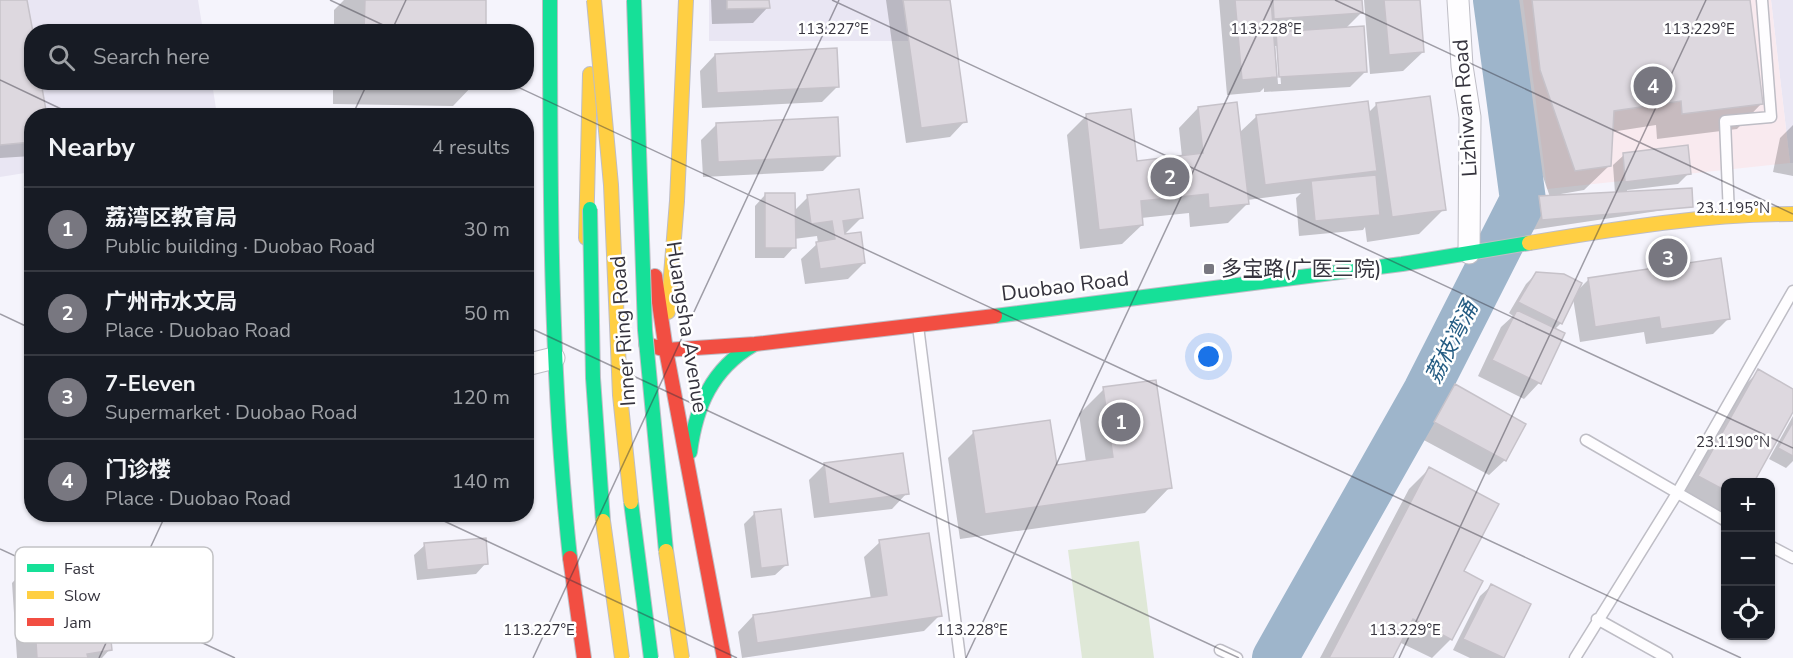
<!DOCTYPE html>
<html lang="en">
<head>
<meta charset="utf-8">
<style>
  body { margin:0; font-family:"Nunito Sans","Noto Sans SC",sans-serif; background:#20242c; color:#f1f3f6 }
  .controls { position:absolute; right:18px; bottom:18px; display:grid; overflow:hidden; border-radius:12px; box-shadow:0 2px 4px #0004 }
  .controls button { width:54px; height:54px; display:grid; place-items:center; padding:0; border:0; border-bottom:2px solid #363941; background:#171b24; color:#f1f3f6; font:30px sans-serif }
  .you { position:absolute; left:1209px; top:357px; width:21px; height:21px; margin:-15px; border:4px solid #fff; border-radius:50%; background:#1a73e8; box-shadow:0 0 0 9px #1a73e833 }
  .badge { display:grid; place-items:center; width:39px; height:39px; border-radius:50%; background:#787780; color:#fff; font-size:20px; font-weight:700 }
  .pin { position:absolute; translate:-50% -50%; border:3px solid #fff; box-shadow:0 2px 6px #0006 }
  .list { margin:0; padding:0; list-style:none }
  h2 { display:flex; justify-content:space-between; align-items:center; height:78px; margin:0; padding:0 24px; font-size:26px }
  h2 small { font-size:20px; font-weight:400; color:#9ea1a6 }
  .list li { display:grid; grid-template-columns:39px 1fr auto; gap:18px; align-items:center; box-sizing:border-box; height:84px; padding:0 24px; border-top:2px solid #363941 }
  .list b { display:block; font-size:22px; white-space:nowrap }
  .list p { margin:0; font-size:20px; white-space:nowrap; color:#9ea1a6 }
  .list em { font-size:20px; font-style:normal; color:#9ea1a6 }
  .icon { flex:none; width:33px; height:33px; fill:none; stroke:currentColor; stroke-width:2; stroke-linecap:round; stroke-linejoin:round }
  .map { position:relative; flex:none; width:1793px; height:658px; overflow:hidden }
  .search { position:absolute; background:#171b24; box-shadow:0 2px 4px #0004; left:24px; top:24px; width:510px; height:66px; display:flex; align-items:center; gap:15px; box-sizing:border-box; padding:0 21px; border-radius:24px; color:#9ea1a6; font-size:22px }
  .panel { position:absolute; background:#171b24; box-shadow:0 2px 4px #0004; left:24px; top:108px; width:510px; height:414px; border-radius:24px }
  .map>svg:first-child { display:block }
</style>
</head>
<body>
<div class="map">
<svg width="1793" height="658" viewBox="0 0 1793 658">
  <rect width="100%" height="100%" fill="#f5f4fc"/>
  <path fill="#e9e6f3" d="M0,0H198L203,31L32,32V82L212,83L217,115L32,116L31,172L0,177Z
    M709,0H924L925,41H709Z
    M1771,0H1793V163H1790Z"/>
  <path fill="#f9eaef" d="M1523,0H1771L1790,163L1547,189Z"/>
  <path fill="#dfe8d7" d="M1139,541L1154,658H1082L1068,550Z"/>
  <path fill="#0003" fill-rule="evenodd" d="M0,0H26L32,156L0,158Z
    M344,0H485V32H334V10Z
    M711,0H768V7L753,23L712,24Z
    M886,0H948L965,121L950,137L906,143Z
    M1219,0H1360L1361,13L1345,29L1366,71L1350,87L1264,92V88L1260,92L1227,95ZM1275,46H1278L1281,84H1278Z
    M1364,0H1419L1423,52L1403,71L1370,74Z
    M1504,0H1749L1762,103L1737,129L1657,139L1656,125L1611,132L1610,165L1584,190L1561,194V196L1615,193L1613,165L1624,155L1689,173L1678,184L1627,190V193L1691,206L1531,230L1529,208L1540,198L1550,197L1515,96Z
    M715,55L838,86L822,102L702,108L700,71Z
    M333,82H476L453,106L333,104Z
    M1377,104L1444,209L1419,234L1367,242L1365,227L1363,230L1299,236L1296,198L1301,193L1247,200L1248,203L1228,223L1190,227L1189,213L1141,218L1142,225L1122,244L1080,249L1067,135L1087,115L1135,162L1182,157L1179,128L1198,108L1239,133L1257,116L1368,113Z
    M716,125L839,155L823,171L703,177L701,140Z
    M1793,125V176L1773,172L1780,138Z
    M765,195L794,211L808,197L861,218L843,236L864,263L848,279L805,284L801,259L818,243L817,236L794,239V247L784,258H755V206Z
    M1537,273L1577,291L1588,280L1729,318L1713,334L1646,344L1644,332L1580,342L1573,298L1561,323L1554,330L1563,334L1539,383L1524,399L1478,376L1501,327L1513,316L1509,313L1526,284Z
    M1759,371L1793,391V409L1752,482H1726V515L1684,491L1743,387Z
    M1455,386L1505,460L1489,475L1420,438L1439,402Z
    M1104,389L1170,487L1145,513L960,539L948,458L973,433L1055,466L1086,462L1079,414Z
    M1793,416V461L1786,468L1769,459Z
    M825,464L907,493L892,509L814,518L809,480Z
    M1429,469L1462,572L1451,639L1432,658L1399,642L1391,658H1320L1409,489Z
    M755,513L786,565L775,575L751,578L744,524Z
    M880,542L940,615L924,631L742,658L738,632L753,616L871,599L864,557Z
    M425,545L486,563L476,574L417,580L414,555Z
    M31,563L110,649L102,658H17L12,583Z
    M1491,586L1529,605L1503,658H1470L1453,650L1480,596Z"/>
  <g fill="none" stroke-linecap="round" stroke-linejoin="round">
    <path stroke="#9eb5cb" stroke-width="46" d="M1275,658L1426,391L1523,200L1496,0"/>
  </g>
  <path fill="#ddd8df" stroke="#c6c2c9" stroke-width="1.5" d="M0,0H27L33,32L32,82H41L47,116H32V142L0,145Z
    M365,0H486V32H364Z
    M727,0H769L770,8L727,9Z
    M903,0H950L967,122L921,128Z
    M1235,0H1271L1277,77L1242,80Z
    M1273,0H1362L1363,13L1274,19Z
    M1384,0H1420L1424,52L1389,55Z
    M1532,0H1750L1763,104L1682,114L1681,101L1614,111L1611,166L1575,171L1540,70Z
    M1364,26L1367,72L1279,77L1276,32Z
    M837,48L839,87L717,93L715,54Z
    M1430,96L1446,210L1392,217L1376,103Z
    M1368,101L1377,171L1265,185L1256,115Z
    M1237,102L1249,204L1209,208L1208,194L1141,201L1143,225L1099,230L1086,114L1131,109L1137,161L1203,153L1198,107Z
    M838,117L840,156L718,162L716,123Z
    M1688,145L1691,174L1625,182L1623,153Z
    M1376,175L1380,215L1315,221L1311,181Z
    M1692,188L1693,207L1542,220L1539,196Z
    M859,189L863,218L843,221L845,234L861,232L865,263L820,269L816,242L835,239L832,221L811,224L807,195Z
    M765,193H795L796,248H765Z
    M1721,258L1730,319L1661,329L1659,317L1595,327L1588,278Z
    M1536,272L1564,274L1582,283L1562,324L1518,302Z
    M1517,310L1565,333L1541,384L1492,360Z
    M1758,369L1793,389V412L1754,482H1726V491L1698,476Z
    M1156,380L1172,488L985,514L973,431L1050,420L1057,465L1113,457L1103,387Z
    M1455,384L1526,424L1506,461L1434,422Z
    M1793,422V456L1778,448Z
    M903,453L909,494L829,504L824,463Z
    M1429,467L1499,504L1464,571L1483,581L1452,640L1413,619L1393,658H1329Z
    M781,509L788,565L761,568L754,512Z
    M929,533L942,616L757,643L753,615L887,595L879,540Z
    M486,538L488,564L427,570L424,543Z
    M102,554L112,650L87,654L88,658H37L31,562Z
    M1491,584L1531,604L1504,658L1463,639Z"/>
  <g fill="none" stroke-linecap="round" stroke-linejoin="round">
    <g stroke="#bebdc5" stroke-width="13">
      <path id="lane" d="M1729,215L1725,121L1771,117L1762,0
        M918,326L960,658
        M1586,440L1726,521
        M1770,546L1793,558
        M1597,619L1667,658
        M1220,650L1237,658
        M1575,658L1676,495L1793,291"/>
    </g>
    <g stroke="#bebdc5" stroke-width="23">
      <path id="street" d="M1458,0L1462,66L1470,117L1469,253
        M526,365L554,358"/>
    </g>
    <g stroke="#bebdc5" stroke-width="16">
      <path id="fast" d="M550,0C550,186 550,372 570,558
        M995,316L1402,264L1529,243
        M690,452C696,406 712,369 753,345"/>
    </g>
    <g stroke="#bebdc5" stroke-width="16">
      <path id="slow" d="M586,238L590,74
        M1529,243C1615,229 1705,214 1793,214
        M668,312L677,201L686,0"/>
    </g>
    <g stroke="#bebdc5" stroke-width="16">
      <path id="jam" d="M655,276L666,350L724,658
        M646,344L666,350L755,344L995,316
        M570,558L584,658"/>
    </g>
    <use href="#lane" stroke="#fefdff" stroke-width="10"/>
    <use href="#street" stroke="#fefdff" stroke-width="21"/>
    <use href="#fast" stroke="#16e098" stroke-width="14"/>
    <use href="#slow" stroke="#ffcf43" stroke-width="14"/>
    <use href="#jam" stroke="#f24e42" stroke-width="14"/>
    <g stroke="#bebdc5" stroke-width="16" stroke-linecap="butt">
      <path id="fast-bridge" d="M634,0L645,330L666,551
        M590,209L593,378L603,521
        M631,502L651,658"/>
    </g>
    <g stroke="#bebdc5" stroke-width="16" stroke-linecap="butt">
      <path id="slow-bridge" d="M594,0L611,185L620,395L631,502
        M603,521L622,658
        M666,551L682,658"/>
    </g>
    <use href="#fast-bridge" stroke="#16e098" stroke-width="14"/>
    <use href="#slow-bridge" stroke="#ffcf43" stroke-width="14"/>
  </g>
  <path fill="none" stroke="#35333d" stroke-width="1.5" stroke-opacity="0.45" d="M330,0L398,32M832,0L1793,448M1335,0L1793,214M391,32L406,0M0,80L76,116M507,82L1741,658M352,116L368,82M0,314L32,329M526,326L1239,658M429,514L737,658M0,549L235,658M99,658L166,514M533,658L839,0M966,658L1273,0M1399,658L1706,0"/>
  <rect fill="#787780" stroke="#fff" stroke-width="2" x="1203" y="263" width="12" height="12" rx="3"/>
  <g text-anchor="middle" stroke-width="5" stroke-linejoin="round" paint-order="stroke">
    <g font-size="21" fill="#35333d" stroke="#fff">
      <text transform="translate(1465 108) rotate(-94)" y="7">Lizhiwan Road</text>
      <text transform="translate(1065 286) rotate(-7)" y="7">Duobao Road</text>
      <text transform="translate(687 327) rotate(81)" y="7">Huangsha Avenue</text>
      <text transform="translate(623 331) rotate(-94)" y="7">Inner Ring Road</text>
    </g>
    <g font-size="21" fill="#35333d" stroke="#fff" text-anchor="start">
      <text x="1221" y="276">多宝路(广医三院)</text>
    </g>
    <g font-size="22" font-style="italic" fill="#245c83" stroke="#fff">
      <text transform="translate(1451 342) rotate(-63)" y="8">荔枝湾涌</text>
    </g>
  </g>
  <rect x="15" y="547" width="198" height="96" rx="9" fill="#fff" stroke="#c2c2c5" stroke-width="1.5"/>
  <rect x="27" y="564" width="27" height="8" fill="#16e098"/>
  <rect x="27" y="591" width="27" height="8" fill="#ffcf43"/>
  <rect x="27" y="618" width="27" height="8" fill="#f24e42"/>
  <g font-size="16" fill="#35333d">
    <text x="64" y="574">Fast</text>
    <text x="64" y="601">Slow</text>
    <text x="64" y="628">Jam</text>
  </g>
  <g font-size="15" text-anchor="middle" fill="#35333d" stroke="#fff" stroke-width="5" stroke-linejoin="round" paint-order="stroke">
    <text x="833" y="34">113.227°E</text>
    <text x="1266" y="34">113.228°E</text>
    <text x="1699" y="34">113.229°E</text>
    <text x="1733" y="213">23.1195°N</text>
    <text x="1733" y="447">23.1190°N</text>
    <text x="539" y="635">113.227°E</text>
    <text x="972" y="635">113.228°E</text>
    <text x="1405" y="635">113.229°E</text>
  </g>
</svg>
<div class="controls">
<button>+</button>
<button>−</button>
<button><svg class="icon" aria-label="locate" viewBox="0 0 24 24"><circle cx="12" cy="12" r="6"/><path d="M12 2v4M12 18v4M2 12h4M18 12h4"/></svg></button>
</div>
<div class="you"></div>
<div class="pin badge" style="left:1121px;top:422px">1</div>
<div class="pin badge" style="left:1170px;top:177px">2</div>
<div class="pin badge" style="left:1668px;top:258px">3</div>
<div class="pin badge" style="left:1653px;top:86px">4</div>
<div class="search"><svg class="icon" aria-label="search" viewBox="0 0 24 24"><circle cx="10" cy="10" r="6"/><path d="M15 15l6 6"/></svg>Search here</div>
<section class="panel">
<h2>Nearby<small>4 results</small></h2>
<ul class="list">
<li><span class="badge">1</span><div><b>荔湾区教育局</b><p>Public building · Duobao Road</p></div><em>30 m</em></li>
<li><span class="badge">2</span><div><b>广州市水文局</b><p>Place · Duobao Road</p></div><em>50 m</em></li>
<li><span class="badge">3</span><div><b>7-Eleven</b><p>Supermarket · Duobao Road</p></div><em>120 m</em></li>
<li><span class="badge">4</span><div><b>门诊楼</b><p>Place · Duobao Road</p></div><em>140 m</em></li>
</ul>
</section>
</div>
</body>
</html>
